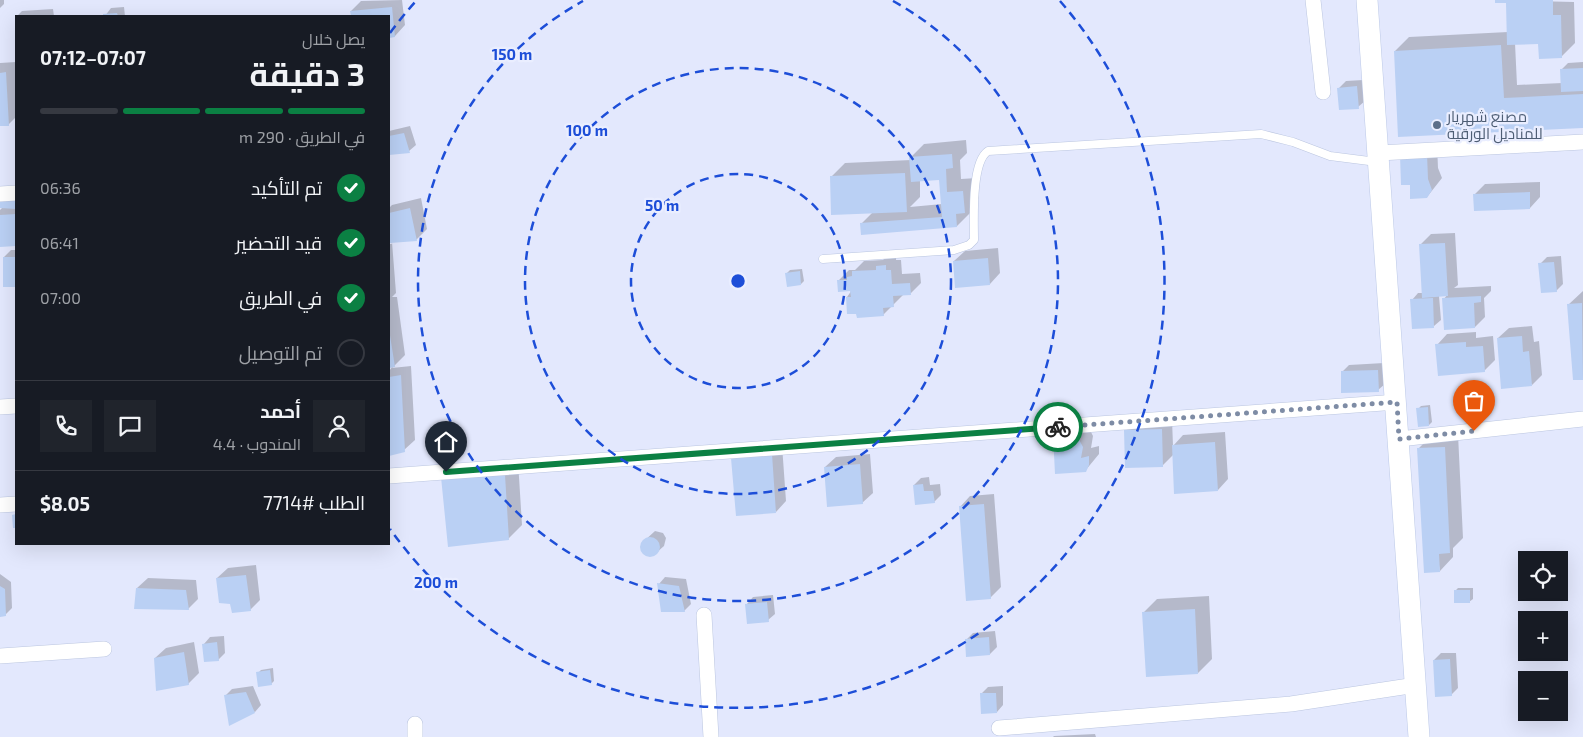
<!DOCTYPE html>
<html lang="ar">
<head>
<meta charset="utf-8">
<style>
  body { margin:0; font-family:"Exo 2",Cairo,sans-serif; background:#20242c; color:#f1f3f6; direction:rtl; height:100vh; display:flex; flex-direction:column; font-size:19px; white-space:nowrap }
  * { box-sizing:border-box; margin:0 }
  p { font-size:16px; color:#9ea1a6 }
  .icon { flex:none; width:28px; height:28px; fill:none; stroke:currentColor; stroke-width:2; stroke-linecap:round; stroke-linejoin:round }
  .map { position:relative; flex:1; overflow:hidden; direction:ltr }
  .side { position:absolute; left:15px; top:15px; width:375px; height:530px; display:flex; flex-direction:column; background:#171b24; border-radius:0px; box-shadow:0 5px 20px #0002; direction:rtl }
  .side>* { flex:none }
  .fabs { position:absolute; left:1518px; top:551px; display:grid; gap:10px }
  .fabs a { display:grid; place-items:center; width:50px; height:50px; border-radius:0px; background:#171b24; box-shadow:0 5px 20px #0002; font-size:25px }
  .pin { position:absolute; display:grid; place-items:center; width:42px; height:42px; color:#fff; margin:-51px -21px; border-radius:50% 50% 50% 0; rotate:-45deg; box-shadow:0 0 5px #0007 }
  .pin .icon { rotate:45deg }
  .courier { position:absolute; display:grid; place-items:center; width:50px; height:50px; margin:-25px; border:4px solid #0b8043; border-radius:50%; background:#fff; color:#222; box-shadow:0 1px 6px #0007 }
  .headline em { font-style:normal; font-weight:700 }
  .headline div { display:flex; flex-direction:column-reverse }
  .headline { display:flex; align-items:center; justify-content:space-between; height:85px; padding:0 25px }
  h1 { font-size:32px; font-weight:700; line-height:38px }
  .bar { display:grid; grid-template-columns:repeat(4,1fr); gap:8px 5px; align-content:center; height:60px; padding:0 25px }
  .bar i { height:6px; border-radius:4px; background:#363941 }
  .bar .current { background:#0b8043 }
  .bar p { grid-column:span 4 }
  .line { display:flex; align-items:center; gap:12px; padding:0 25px; border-top:1px solid #363941 }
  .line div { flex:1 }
  .round { display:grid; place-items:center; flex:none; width:52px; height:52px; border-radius:0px; background:#20242c }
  ol { padding:0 25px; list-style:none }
  li { display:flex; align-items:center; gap:15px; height:55px }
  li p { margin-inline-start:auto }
  li .icon { padding:5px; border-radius:50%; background:#0b8043; color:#fff; stroke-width:4 }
  li:last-child { color:#9ea1a6 }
  li i { width:28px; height:28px; border:2px solid #363941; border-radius:50% }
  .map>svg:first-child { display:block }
</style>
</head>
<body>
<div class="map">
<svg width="1583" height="737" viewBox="0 0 1583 737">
  <rect width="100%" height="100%" fill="#e3e8fd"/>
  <path fill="#0003" fill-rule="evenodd" d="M0 0H4V4L0 8Z
    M402 0 405 25 395 36H389V16H352L351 11 361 1Z
    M1496 0 1574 2 1575 43 1561 57 1539 43H1515L1517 85 1562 83 1561 70 1568 63 1583 62V126L1399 136 1395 51 1409 37 1508 32V2Z
    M124 7 125 16H105L111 8Z
    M53 9 54 16H17L22 11Z
    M16 62V117L8 125H0V63Z
    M1363 80 1365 101 1358 107 1339 88 1346 81Z
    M410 126 416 145 409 151 389 154V131Z
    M966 140 967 153 960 160 961 179 977 178 979 198 970 206 971 212 957 226 861 224 873 212 831 177 845 163 911 160 910 158 924 144ZM940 178 942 204 910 207 920 197V180Z
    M1437 144 1438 168 1442 178 1427 197 1412 145Z
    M1540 182V197L1530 208 1475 194 1485 184Z
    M16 193V244L0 246V210L3 207H0Z
    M421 198 427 229 416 240 392 242 396 293 392 297H397L405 355 392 368 411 366 415 440 404 450 389 454V371L393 366 389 367V244H392L389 236V208L392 205Z
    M1455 233 1458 285 1454 288 1491 286V291L1484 298 1485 317 1475 327 1444 299 1447 295 1439 296 1441 320 1434 326 1412 300 1418 293H1423L1421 244 1431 234Z
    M998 248 1000 273 990 284 954 261 965 251Z
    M11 250H16V286H4V257Z
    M896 255V260H901L902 274 920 273 921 283 910 294H904L883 315 847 297 852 290 838 281 849 270H855L864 261 883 260 887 256Z
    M1561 256 1563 284 1556 291 1540 264 1547 257Z
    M802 269 804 281 801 284 786 274 790 270Z
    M1583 291V378L1574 379 1568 305Z
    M1532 326 1534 342 1539 341 1542 375 1532 385 1498 338 1509 328Z
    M1476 332V338L1493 336 1495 360 1484 371 1437 345 1447 334Z
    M1384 363 1385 384 1378 390 1342 372 1349 365Z
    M1430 405 1432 422 1429 425 1418 409 1421 406Z
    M1172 419 1173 446 1183 435 1225 432 1228 479 1218 490 1173 455 1162 466 1126 430 1136 420Z
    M1086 422 1093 436 1091 448 1099 446V454L1085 471 1054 434Z
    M1458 434 1463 538 1453 548V557L1440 571 1418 449 1432 435Z
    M782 445 786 501 776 512 743 448Z
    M870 454 873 493 862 503 825 467 836 457Z
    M518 461 522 525 508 539 456 464Z
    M929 477 930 485 940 484 941 495 934 502 914 485 921 478Z
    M994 494 1001 587 990 598 960 507 970 496Z
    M655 531 663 533 666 538 664 546 656 553 651 556 646 554 643 550V542Z
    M256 565 260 600 250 610 231 603 217 578 228 568Z
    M0 574 11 582 12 608 5 615H0Z
    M665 577 686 579 691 604 684 611 659 584Z
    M148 578 196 580 198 599 188 609 137 588Z
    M1458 588H1473V599L1469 602 1455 591Z
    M773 595 775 614 768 620 747 604 753 597Z
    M1209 596 1212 659 1198 673 1143 613 1157 599Z
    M995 631 997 647 990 654 966 640 973 633Z
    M224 636 225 653 218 660 204 644 210 637Z
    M194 642 199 673 188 684 155 658 166 648Z
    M1441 653H1456L1458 688 1451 695 1434 660Z
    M273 668 274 681 271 684 258 673 261 670Z
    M253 686 261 705 255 712 225 696 232 689Z
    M1003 686V705L997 712 981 694 988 687Z
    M1095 734 1096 737H1053L1054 736Z"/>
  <path fill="#bad0f4" d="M1495 0H1553V15H1561L1562 58 1539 59 1538 44 1507 45 1506 3H1495Z
    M392 7 395 37 389 38V16H351L350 11Z
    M117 13 118 16H103V14Z
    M1501 45 1504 98 1583 94V128L1398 137 1394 51Z
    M1583 68V91L1561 92 1560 69Z
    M6 72 9 126H0V73Z
    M1357 86 1359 109 1339 110 1337 88Z
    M404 133 410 153 389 155V136Z
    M952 154 953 168 946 169 947 192 963 191 965 213 956 214 957 227 861 235 860 223 942 217 939 180 911 182 909 157Z
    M1427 154 1428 179 1432 190 1427 198 1410 199V185H1401L1400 155Z
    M905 173 907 212 831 215 830 176Z
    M1530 192V209L1474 211 1473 194Z
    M0 199 16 200V209L0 208Z
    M410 208 417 241 390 243 389 213Z
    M16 214V246L0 247V215Z
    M1445 243 1448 296 1422 298 1419 244Z
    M3 257H16V287H3Z
    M988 258 990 285 955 288 953 261Z
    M1554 262 1557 292 1541 293 1538 263Z
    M886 265V270H891L892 284 910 283 911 295 893 296 894 307 883 308 884 316 857 318 856 314H847L846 297H851L850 291 838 292 837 280H847V277L852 276V271L876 270V266Z
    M800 271 801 285 787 287 785 273Z
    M1481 296V302L1474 303 1475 328 1444 330 1442 298Z
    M1433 298 1434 328 1412 329 1410 299Z
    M1582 303 1583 380H1573L1567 304Z
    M389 329 395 367 389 368Z
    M1522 336 1523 352 1529 351 1532 386 1501 389 1497 338Z
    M1466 342V347L1483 346 1485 372 1438 376 1435 344Z
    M1378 370 1379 392 1341 393V371Z
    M401 375 405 452 389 456V377Z
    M1428 407 1429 426 1418 427 1416 408Z
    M1162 429 1163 467 1125 468 1124 430Z
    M1075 432 1083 447 1081 458 1089 456V465L1086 472 1055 474 1053 434Z
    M1215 442 1218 491 1174 494 1172 445Z
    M1445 447 1450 553 1439 554 1440 572 1424 573 1417 448Z
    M772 454 776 513 736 516 731 458Z
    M860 464 863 504 827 507 824 467Z
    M505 475 509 540 448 547 441 477Z
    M923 484 924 491H933L935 503 915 505 913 485Z
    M984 504 991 599 966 601 959 506Z
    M16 514V528H13L12 515Z
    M640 547a10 10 0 1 1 20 0a10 10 0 1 1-20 0Z
    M246 575 251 611 232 613 230 604 219 603 216 578Z
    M657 583 679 586 685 612H661Z
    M0 586 5 589 6 616 0 617Z
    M136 588 186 590 189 610 134 609Z
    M1454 590H1470V603H1454Z
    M767 602 769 622 747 624 745 604Z
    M1195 609 1198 674 1146 677 1142 612Z
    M989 637 990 655 966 657 965 639Z
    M217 642 219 661 204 662 202 644Z
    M184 652 189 685 156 691 154 658Z
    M1450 659 1452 696 1435 697 1433 660Z
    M270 670 272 685 258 687 256 672Z
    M246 692 255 713 229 726 224 695Z
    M980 693H996L997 713 981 714Z"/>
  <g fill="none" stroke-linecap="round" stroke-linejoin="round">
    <g stroke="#bbc6e0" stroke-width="9">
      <path id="lane" d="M823 259 954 250 969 245 974 240C974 220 971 162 988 151L1261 134 1293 142 1330 156 1377 162"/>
    </g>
    <g stroke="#bbc6e0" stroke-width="16">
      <path id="street" d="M1313 0 1323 92
        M1379 153 1583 142
        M0 194 16 193
        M0 407 16 406
        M1399 439 1583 419
        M389 476 1397 402
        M0 505 16 504
        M704 615 711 737
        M0 656 104 649
        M415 724V737
        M999 728 1291 704 1416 685"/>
    </g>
    <g stroke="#bcc9e7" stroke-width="22">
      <path id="secondary" d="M1367 0 1419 737"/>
    </g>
    <use href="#lane" stroke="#fff" stroke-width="8"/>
    <use href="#street" stroke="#fff" stroke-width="15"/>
    <use href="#secondary" stroke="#fff" stroke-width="21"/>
  </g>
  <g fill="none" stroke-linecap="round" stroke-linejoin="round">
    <path stroke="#7e8ca5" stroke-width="5" stroke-dasharray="0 9" d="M1058 427 1397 402 1399 439 1474 431"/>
    <path stroke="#0b8043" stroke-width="6" d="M446 472 1058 427"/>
  </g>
  <g fill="none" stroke="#1d4ed8" stroke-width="2.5" stroke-dasharray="9 6">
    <circle cx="738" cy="281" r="107"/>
    <circle cx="738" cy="281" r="213"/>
    <path d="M893 1A320 320 0 1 1 583 1"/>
    <path d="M390 33A427 427 0 0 1 416 1M1060 1A427 427 0 1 1 390 529"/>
  </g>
  <circle fill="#5c6f8a" stroke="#eaeeff" stroke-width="2" cx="1437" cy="125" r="5"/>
  <g text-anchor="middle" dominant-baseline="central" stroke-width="4.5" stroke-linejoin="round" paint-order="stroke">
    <g font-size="15" fill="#4e5e75" stroke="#eaeeff" text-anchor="start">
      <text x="1447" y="116">مصنع شهريار<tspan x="1447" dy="17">للمناديل الورقية</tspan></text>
    </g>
  </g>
  <circle cx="738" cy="281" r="8" fill="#1d4ed8" stroke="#eaeeff" stroke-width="2.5"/>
  <g font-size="15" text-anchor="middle" font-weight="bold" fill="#1d4ed8" stroke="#eaeeff" stroke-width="4.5" stroke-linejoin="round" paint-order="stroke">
    <text x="512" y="60">150 m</text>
    <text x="587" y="136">100 m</text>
    <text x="662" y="211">50 m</text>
    <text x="436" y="588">200 m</text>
  </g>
</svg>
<div class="fabs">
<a><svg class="icon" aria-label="locate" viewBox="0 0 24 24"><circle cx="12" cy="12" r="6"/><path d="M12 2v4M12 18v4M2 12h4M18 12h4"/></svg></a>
<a>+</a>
<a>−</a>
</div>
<div class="pin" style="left:1474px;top:431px;background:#ea580c"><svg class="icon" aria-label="bag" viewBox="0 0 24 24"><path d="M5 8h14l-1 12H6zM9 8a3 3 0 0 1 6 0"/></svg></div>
<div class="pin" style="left:446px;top:472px;background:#1f2937"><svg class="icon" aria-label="home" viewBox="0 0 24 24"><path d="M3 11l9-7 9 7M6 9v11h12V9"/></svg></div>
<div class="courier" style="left:1058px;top:427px"><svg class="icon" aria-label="bike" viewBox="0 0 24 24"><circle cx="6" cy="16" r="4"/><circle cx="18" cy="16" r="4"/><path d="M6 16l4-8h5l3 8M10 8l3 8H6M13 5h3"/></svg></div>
<section class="side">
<div class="headline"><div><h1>3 دقيقة</h1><p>يصل خلال</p></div><em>07:07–07:12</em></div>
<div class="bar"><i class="current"></i><i class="current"></i><i class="current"></i><i></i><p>في الطريق · 290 m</p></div>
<ol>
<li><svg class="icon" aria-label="check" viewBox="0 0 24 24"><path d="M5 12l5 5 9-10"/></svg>تم التأكيد<p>06:36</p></li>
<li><svg class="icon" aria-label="check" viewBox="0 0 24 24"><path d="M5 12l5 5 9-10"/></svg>قيد التحضير<p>06:41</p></li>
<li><svg class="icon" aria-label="check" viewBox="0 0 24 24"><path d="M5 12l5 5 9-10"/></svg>في الطريق<p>07:00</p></li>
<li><i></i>تم التوصيل</li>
</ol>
<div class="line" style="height:90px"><a class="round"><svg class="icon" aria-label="person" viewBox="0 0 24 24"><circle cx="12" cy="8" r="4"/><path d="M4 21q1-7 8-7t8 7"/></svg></a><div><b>أحمد</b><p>المندوب · 4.4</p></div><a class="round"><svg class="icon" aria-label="chat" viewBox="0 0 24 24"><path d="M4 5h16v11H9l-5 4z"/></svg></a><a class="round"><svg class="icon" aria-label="phone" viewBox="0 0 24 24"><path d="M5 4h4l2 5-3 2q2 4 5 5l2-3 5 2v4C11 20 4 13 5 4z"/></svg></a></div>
<div class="line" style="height:65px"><div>الطلب #7714</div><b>$8.05</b></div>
</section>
</div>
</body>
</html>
